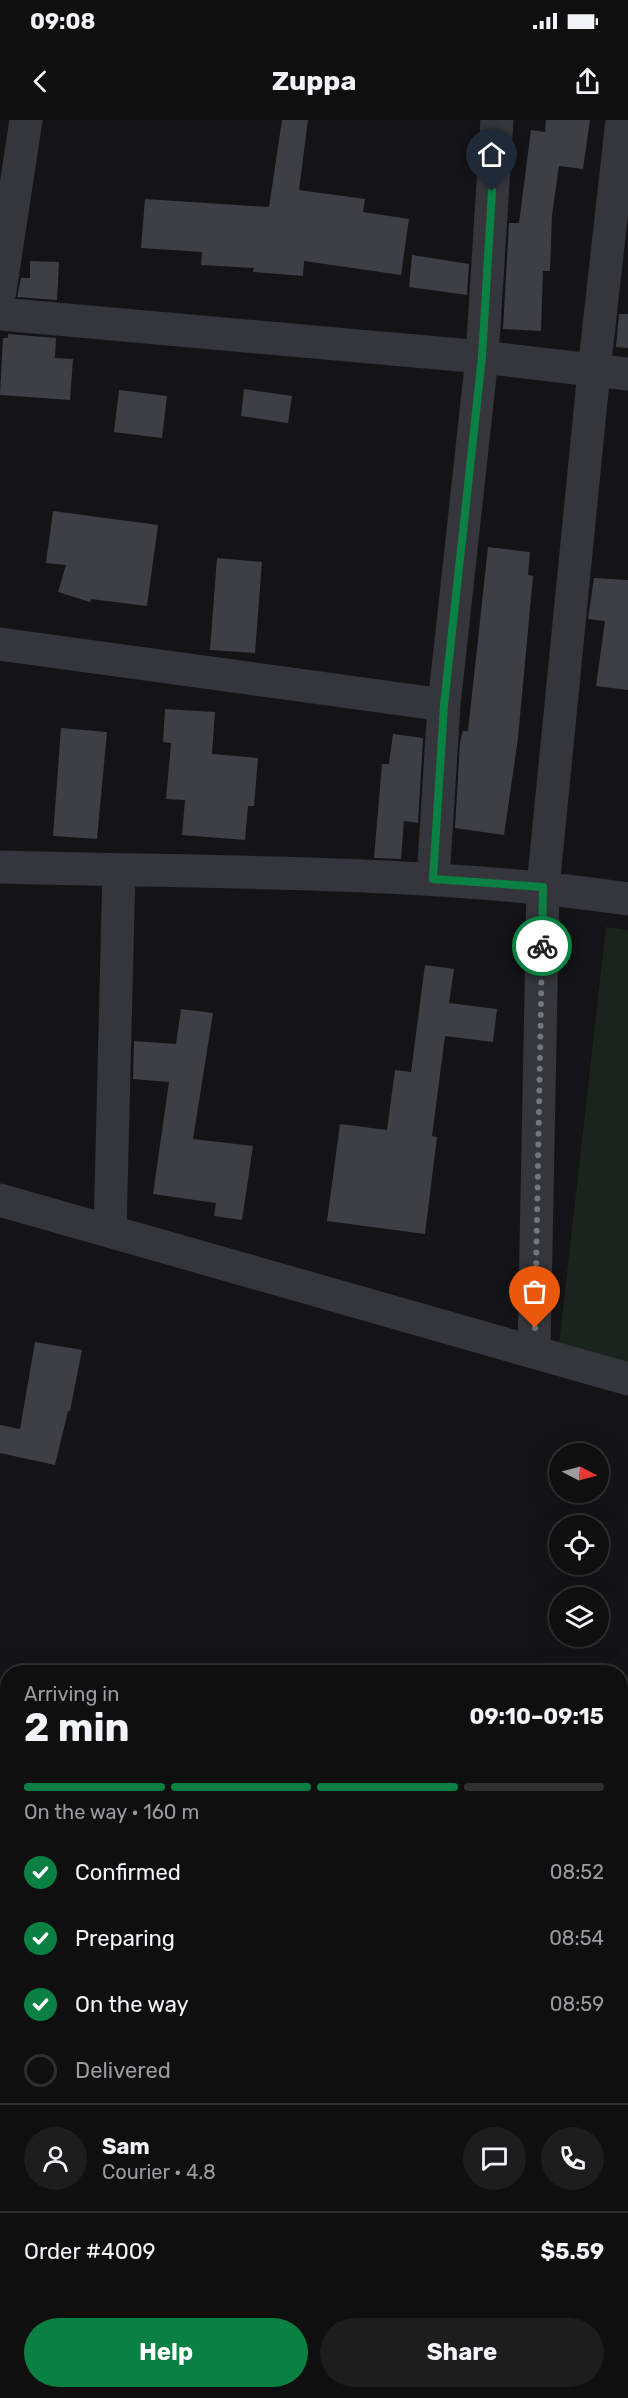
<!DOCTYPE html>
<html lang="en">
<head>
<meta charset="utf-8">
<style>
  body { margin:0; font-family:Rubik,sans-serif; background:#1d1d1e; color:#f1f3f6; height:100vh; display:flex; flex-direction:column; font-size:22px; white-space:nowrap }
  * { box-sizing:border-box; margin:0 }
  p { font-size:20px; color:#9b9c9f }
  .icon { flex:none; width:33px; height:33px; fill:none; stroke:currentColor; stroke-width:2; stroke-linecap:round; stroke-linejoin:round }
  .map { position:relative; flex:1; overflow:hidden }
  .panel { position:absolute; left:0px; top:1545px; width:628px; height:734px; display:flex; flex-direction:column; background:#0f0f10; border-radius:24px 24px 0 0; box-shadow:0 6px 24px #0002,0 0 0 2px #2f2f30 }
  .panel>* { flex:none }
  .needle { width:39px; rotate:96deg }
  .tools { position:absolute; left:549px; top:1323px; display:grid; gap:12px }
  .tools a { display:grid; place-items:center; width:60px; height:60px; border-radius:50%; background:#0f0f10; box-shadow:0 6px 24px #0002,0 0 0 2px #2f2f30; font-size:30px }
  .pin { position:absolute; display:grid; place-items:center; width:51px; height:51px; color:#fff; margin:-62px -26px; border-radius:50% 50% 50% 0; rotate:-45deg; box-shadow:0 0 6px #0007 }
  .pin .icon { rotate:45deg }
  .courier { position:absolute; display:grid; place-items:center; width:60px; height:60px; margin:-30px; border:4px solid #0b8043; border-radius:50%; background:#fff; color:#222; box-shadow:0 2px 8px #0007 }
  .overview em { font-style:normal; font-weight:700 }
  .overview div { display:flex; flex-direction:column-reverse }
  .overview { display:flex; align-items:center; justify-content:space-between; height:102px; padding:0 24px }
  h1 { font-size:39px; font-weight:700; line-height:45px }
  .bar { display:grid; grid-template-columns:repeat(4,1fr); gap:9px 6px; align-content:center; height:72px; padding:0 24px }
  .bar i { height:8px; border-radius:4px; background:#2f2f30 }
  .bar .active { background:#0b8043 }
  .bar p { grid-column:span 4 }
  .line { display:flex; align-items:center; gap:15px; padding:0 24px; border-top:2px solid #2f2f30 }
  .line div { flex:1 }
  .round { display:grid; place-items:center; flex:none; width:63px; height:63px; border-radius:32px; background:#1d1d1e }
  ol { padding:0 24px; list-style:none }
  li { display:flex; align-items:center; gap:18px; height:66px }
  li p { margin-inline-start:auto }
  li .icon { padding:6px; border-radius:50%; background:#0b8043; color:#fff; stroke-width:4 }
  li:last-child { color:#9b9c9f }
  li i { width:33px; height:33px; border:3px solid #2f2f30; border-radius:50% }
  .cta { display:flex; gap:12px; margin-top:auto; padding:12px 24px }
  .cta a { flex:1; height:69px; border-radius:36px; background:#0b8043; color:#fff; font-size:24px; font-weight:700; line-height:69px; text-align:center }
  .cta a+a { background:#1d1d1e; color:#f1f3f6 }
  .status { display:flex; justify-content:space-between; align-items:center; height:42px; padding:0 30px; background:#0f0f10; direction:ltr }
  .status svg { height:16px; fill:currentColor }
  header { display:flex; justify-content:space-between; align-items:center; height:78px; padding:0 24px; background:#0f0f10; font-size:27px; font-weight:700 }
  .map>svg:first-child { display:block }
</style>
</head>
<body>
<div class="status"><b>09:08</b><svg viewBox="0 0 49 12"><path d="M0 12V9h3v3zM5 12V6h3v6zM10 12V3h3v9zM15 12V0h3v12zM26 1h20v11H26zM47 4h2v5h-2z"/></svg></div>
<header><svg class="icon" aria-label="back" viewBox="0 0 24 24"><path d="M15 5l-7 7 7 7"/></svg>Zuppa<svg class="icon" aria-label="share" viewBox="0 0 24 24"><path d="M12 15V3M7 8l5-5 5 5M5 13v7h14v-7"/></svg></header>
<div class="map">
<svg width="628" height="2278" viewBox="0 0 628 2278">
  <rect width="100%" height="100%" fill="#141416"/>
  <path fill="#1b241c" d="M606 807 628 810V1242L558 1234Z"/>
  <path fill="#3e3f44" d="M282 0H308L299 70 365 79 363 92 409 99 401 155 304 141 303 156 253 152 254 148 201 145 202 132 141 128 145 79 269 87Z
    M546 0H590L583 49 559 46 552 95 550 151H543L541 211 503 209 509 103H519L531 10 545 12Z
    M412 135 469 144 467 175 409 167Z
    M30 141 59 142 57 180 17 177 21 158H30Z
    M619 194H628V228L616 227Z
    M8 214 56 218 55 238 73 239 70 280 0 275 3 218H8Z
    M244 269 292 276 288 303 241 296Z
    M119 270 167 276 162 318 114 312Z
    M53 391 158 405 147 486 91 479 90 482 58 472 66 445 46 443Z
    M488 427 530 432 528 455 533 456 518 618 504 715 455 708 460 623 463 611H468Z
    M217 438 262 442 255 533 210 530Z
    M594 458 628 460V570L596 566 605 501 588 499Z
    M165 589 215 592 212 634 258 638 254 686H248L245 720 182 715 185 680 166 679 171 623 163 622Z
    M61 608 107 612 97 719 53 716Z
    M393 614 423 618 418 703 404 701 401 739 374 738 382 644H389Z
    M425 845 454 849 449 883 497 889 493 922 445 916 432 1016 437 1017 425 1114 327 1101 340 1004 387 1010 395 950 411 952Z
    M181 889 213 893 193 1019 253 1026 242 1100 214 1096 216 1083 153 1074 169 962 133 959 134 921 176 924Z
    M35 1222 82 1230 70 1291H68L55 1345 0 1333V1305L20 1309Z"/>
  <g fill="none" stroke-linecap="round" stroke-linejoin="round">
    <path stroke="#34363b" stroke-width="33" d="M0 171 26 0
      M0 194 482 237 628 254
      M0 524 444 585
      M0 747C209 753 421 749 628 779
      M433 759 444 585 482 237 497 0
      M0 1080 628 1259
      M110 1111 119 750
      M534 1231 543 767 594 251 622 0
      M0 1665 8 1666
      M621 1755 628 1756
      M0 1827 8 1801
      M0 2120 8 2121
      M621 2200H628
      M145 2278 147 2271
      M391 2278V2271"/>
  </g>
  <g fill="none" stroke-linecap="round" stroke-linejoin="round">
    <path stroke="#72767f" stroke-width="6" stroke-dasharray="0 10.8" d="M535 1208 542 826"/>
    <path stroke="#0b8043" stroke-width="8" d="M492 71 482 237 444 585 433 759 543 767 542 826"/>
  </g>
</svg>
<div class="tools">
<a><svg class="needle" viewBox="-14 -14 28 28"><path d="M0-13l5 13h-10z" fill="#e53935"/><path d="M0 13l5-13h-10z" fill="#9b9c9f"/></svg></a>
<a><svg class="icon" aria-label="locate" viewBox="0 0 24 24"><circle cx="12" cy="12" r="6"/><path d="M12 2v4M12 18v4M2 12h4M18 12h4"/></svg></a>
<a><svg class="icon" aria-label="layers" viewBox="0 0 24 24"><path d="M12 4l9 5-9 5-9-5zM3 14l9 5 9-5"/></svg></a>
</div>
<div class="pin" style="left:535px;top:1208px;background:#ea580c"><svg class="icon" aria-label="bag" viewBox="0 0 24 24"><path d="M5 8h14l-1 12H6zM9 8a3 3 0 0 1 6 0"/></svg></div>
<div class="pin" style="left:492px;top:71px;background:#1f2937"><svg class="icon" aria-label="home" viewBox="0 0 24 24"><path d="M3 11l9-7 9 7M6 9v11h12V9"/></svg></div>
<div class="courier" style="left:542px;top:826px"><svg class="icon" aria-label="bike" viewBox="0 0 24 24"><circle cx="6" cy="16" r="4"/><circle cx="18" cy="16" r="4"/><path d="M6 16l4-8h5l3 8M10 8l3 8H6M13 5h3"/></svg></div>
<section class="panel">
<div class="overview"><div><h1>2 min</h1><p>Arriving in</p></div><em>09:10–09:15</em></div>
<div class="bar"><i class="active"></i><i class="active"></i><i class="active"></i><i></i><p>On the way · 160 m</p></div>
<ol>
<li><svg class="icon" aria-label="check" viewBox="0 0 24 24"><path d="M5 12l5 5 9-10"/></svg>Confirmed<p>08:52</p></li>
<li><svg class="icon" aria-label="check" viewBox="0 0 24 24"><path d="M5 12l5 5 9-10"/></svg>Preparing<p>08:54</p></li>
<li><svg class="icon" aria-label="check" viewBox="0 0 24 24"><path d="M5 12l5 5 9-10"/></svg>On the way<p>08:59</p></li>
<li><i></i>Delivered</li>
</ol>
<div class="line" style="height:108px"><a class="round"><svg class="icon" aria-label="person" viewBox="0 0 24 24"><circle cx="12" cy="8" r="4"/><path d="M4 21q1-7 8-7t8 7"/></svg></a><div><b>Sam</b><p>Courier · 4.8</p></div><a class="round"><svg class="icon" aria-label="chat" viewBox="0 0 24 24"><path d="M4 5h16v11H9l-5 4z"/></svg></a><a class="round"><svg class="icon" aria-label="phone" viewBox="0 0 24 24"><path d="M5 4h4l2 5-3 2q2 4 5 5l2-3 5 2v4C11 20 4 13 5 4z"/></svg></a></div>
<div class="line" style="height:78px"><div>Order #4009</div><b>$5.59</b></div>
<div class="cta"><a>Help</a><a>Share</a></div>
</section>
</div>
</body>
</html>
